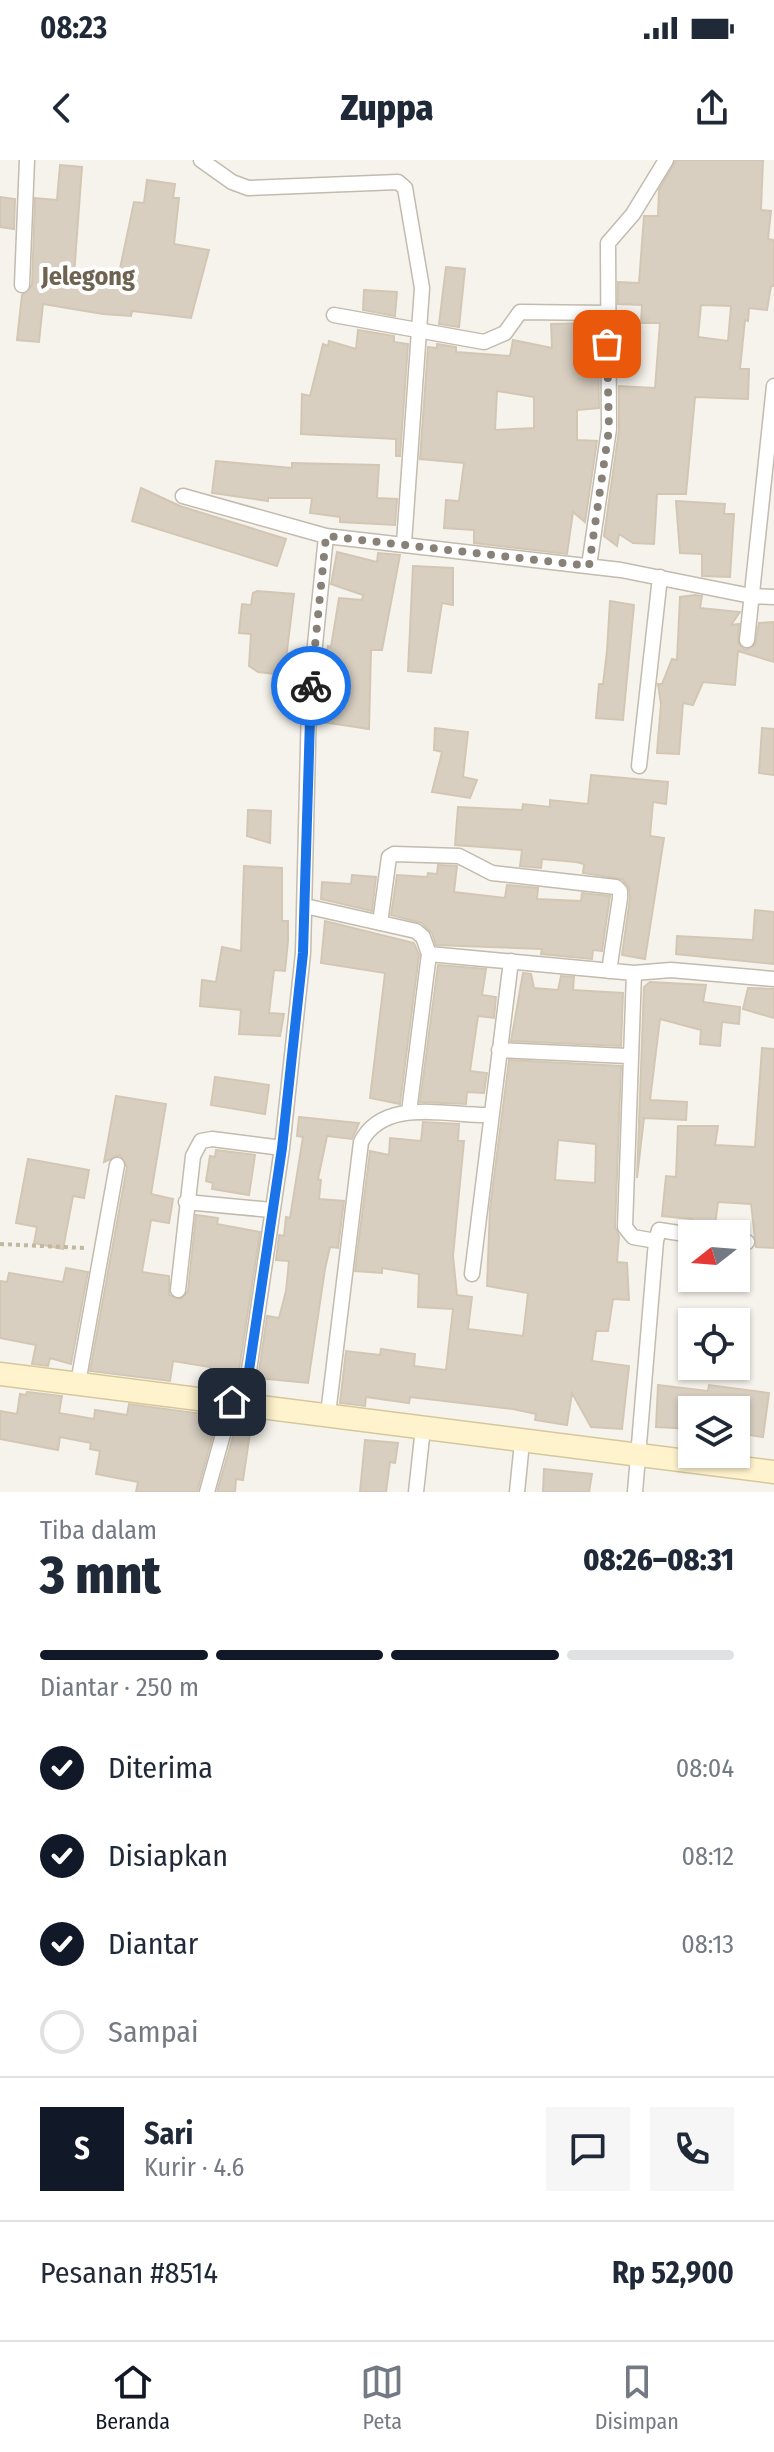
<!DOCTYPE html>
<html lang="id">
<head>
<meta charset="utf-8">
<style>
  body { margin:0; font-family:"Fira Sans Condensed",sans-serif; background:#f6f6f7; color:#1f2937; height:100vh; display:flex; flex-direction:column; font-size:30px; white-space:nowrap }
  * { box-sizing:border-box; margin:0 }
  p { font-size:26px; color:#747a83 }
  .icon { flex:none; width:44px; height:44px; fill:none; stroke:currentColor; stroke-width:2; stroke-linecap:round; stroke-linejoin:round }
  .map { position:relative; height:1332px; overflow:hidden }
  .side { display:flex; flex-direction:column; background:#fff; flex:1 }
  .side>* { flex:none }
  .needle { width:52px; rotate:253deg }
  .fabs { position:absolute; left:678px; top:1060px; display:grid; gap:16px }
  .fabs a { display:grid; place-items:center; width:72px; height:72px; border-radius:0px; background:#fff; box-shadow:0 2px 6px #0004; font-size:40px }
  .pin { position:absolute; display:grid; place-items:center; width:68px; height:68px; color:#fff; margin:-34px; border-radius:16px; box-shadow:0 4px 12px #0006 }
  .courier { position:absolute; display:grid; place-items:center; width:80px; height:80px; margin:-40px; border:6px solid #1a73e8; border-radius:50%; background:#fff; color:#222; box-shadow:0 2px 10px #0007 }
  .headline em { font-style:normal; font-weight:800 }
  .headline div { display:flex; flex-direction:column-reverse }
  .headline { display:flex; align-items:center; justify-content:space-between; height:136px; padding:0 40px }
  h1 { font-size:52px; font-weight:800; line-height:60px }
  .bar { display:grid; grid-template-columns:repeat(4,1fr); gap:12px 8px; align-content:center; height:96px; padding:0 40px }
  .bar i { height:10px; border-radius:6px; background:#e0e1e3 }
  .bar .active { background:#111827 }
  .bar p { grid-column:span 4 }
  .line { display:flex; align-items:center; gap:20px; padding:0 40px; border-top:2px solid #e0e1e3 }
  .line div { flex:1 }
  .round { display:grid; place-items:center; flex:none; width:84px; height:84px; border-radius:0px; background:#f6f6f7 }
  ol { padding:0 40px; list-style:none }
  li { display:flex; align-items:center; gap:24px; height:88px }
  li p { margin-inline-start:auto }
  li .icon { padding:8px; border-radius:50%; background:#111827; color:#fff; stroke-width:4 }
  li:last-child { color:#747a83 }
  li i { width:44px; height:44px; border:4px solid #e0e1e3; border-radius:50% }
  .status { display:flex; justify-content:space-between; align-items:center; height:56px; padding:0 40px; background:#fff; direction:ltr }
  .status svg { height:22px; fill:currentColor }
  header { display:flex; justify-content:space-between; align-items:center; height:104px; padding:0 40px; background:#fff; font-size:36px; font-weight:800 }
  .menu { display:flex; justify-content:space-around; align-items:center; height:112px; border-top:2px solid #e0e1e3; background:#fff; font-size:22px; color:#747a83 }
  .menu a { display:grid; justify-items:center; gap:4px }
  .menu .active { color:#111827 }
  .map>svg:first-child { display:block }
</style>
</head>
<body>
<div class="status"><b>08:23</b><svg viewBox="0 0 49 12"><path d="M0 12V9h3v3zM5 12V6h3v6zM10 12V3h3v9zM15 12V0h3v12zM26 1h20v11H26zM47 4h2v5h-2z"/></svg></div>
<header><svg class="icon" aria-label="back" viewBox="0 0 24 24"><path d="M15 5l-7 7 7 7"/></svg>Zuppa<svg class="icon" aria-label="share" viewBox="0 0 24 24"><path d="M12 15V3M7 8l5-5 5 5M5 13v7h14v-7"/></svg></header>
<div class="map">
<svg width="774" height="1332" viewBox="0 0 774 1332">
  <rect width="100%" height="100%" fill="#f6f3ec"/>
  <path fill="#d8cfc1" stroke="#d3c7b4" stroke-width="2" fill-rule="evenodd" d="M676 0H763L761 50 771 51 768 79 774 80V126H771L767 150 749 148 748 161 745 160 740 209H749L748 239 695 237 686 334H657L654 384 633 383 619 374 617 386 604 376 619 270V226L655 228 660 163H641L642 145 618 144V122L639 123 644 56H658L659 30ZM701 145 731 146 728 181 698 177Z
    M60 5 82 7 74 115 117 123 134 42 144 43 147 20 175 24 173 38H179L174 84 209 90 191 158 132 151 131 156 103 154 43 144 39 182 17 180 22 135 32 125 35 38 57 40Z
    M0 37 15 39 14 69 0 67Z
    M446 107 465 109 459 167 439 164Z
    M364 130 397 132 395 156 363 150Z
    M598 163 599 248 577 250V280L597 281 585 362 573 352 567 394 474 383V370L444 368 446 340 459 341 464 303 420 299 428 187 437 188V184L456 187V192L510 196 513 180 552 188 551 164ZM497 231 534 237V268L495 270Z
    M358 170 394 176V182L408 184 400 296H396V279L301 274 302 234 310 236 323 184 328 186 329 181 356 189Z
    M216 301 292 308V303L379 305 377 338 397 339 395 365 340 362V357L310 353 312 338H268V341L212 333Z
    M141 328 180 346 286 379 277 406 132 361Z
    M676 341 725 344 724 354H734L730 417 702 416V394L680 393Z
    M337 392 377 402 378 393 400 395 382 490H371L369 569 322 562 325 520 322 519V514L328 486 331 487 339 438 362 440 363 435 331 424Z
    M413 406 453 408V445L442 443 431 513 408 511Z
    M257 431 294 434 284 515 258 512 249 506 251 474 239 473 242 444 251 445 253 433Z
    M695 435 702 436 700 448 740 452 731 465 739 464 738 483 745 490 755 485 759 463 774 462V502L738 491 735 525 703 522 693 545 683 543 679 594 657 593 661 544 658 524H662L672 499 677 500 680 437Z
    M610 441 634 445 623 560 596 558 599 524H603L607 491Z
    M435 568 468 572 463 617 477 620 470 638 432 632 442 592 434 590Z
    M762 568 774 569V615L759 613Z
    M591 615 668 622 666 644 653 642 650 676 664 678 645 799 622 795 630 738 629 727 622 719 583 713 584 704 576 702 542 699 541 708 520 706 522 690 455 685 458 647 522 650 523 644 550 647V640L588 644Z
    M248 650 271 651 270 683 247 676Z
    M438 705 457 706 454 732 505 738 507 725 538 728 537 739 581 741 582 733 610 736 602 791 593 790 592 799 541 794 542 789 436 785 432 773 422 763 391 755 397 715 427 717 428 713 437 714Z
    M244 706 282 708V761H288V781L285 811 274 810 269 853 284 854 280 876 239 874 241 850 200 846 202 820 216 822 222 787 241 791Z
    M352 715 376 717 372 751 321 739 322 722 351 724Z
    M755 750 774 752V804L676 794 677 776 753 780Z
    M325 761 414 783 419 795 400 944 370 938 385 813 321 803Z
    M438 805 486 809 482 835 496 837 494 858 478 856 470 911 487 913 484 933 467 932 466 944 420 942Z
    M523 813 531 814 534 828 558 830 561 816 574 817 573 830 623 833 621 886 511 881Z
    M650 822 706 825 703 842 740 847 739 864 722 862 720 886 700 884 701 870 660 859 650 940 687 942 686 960 644 958 637 1018 644 827Z
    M748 828 774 829V858L743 849Z
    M762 888 774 889V1088L756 1087 751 1044 718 1042 715 1066 691 1063 692 1059 662 1056 666 1016 676 1017 678 966H718L715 985 755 987Z
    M509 900 621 906 615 1067 619 1076 617 1102 627 1103 629 1140 613 1139 608 1171H596L592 1201 629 1206 622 1269 591 1267 572 1233 567 1265 535 1260 536 1254 513 1249 410 1237 409 1243 366 1237 365 1246 340 1243 346 1191 380 1195 381 1189 415 1194 414 1206 446 1210 453 1149 418 1147 419 1114 382 1108V1113L355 1111 370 991 389 995 390 978 421 981 423 962 459 964 458 981H464L453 1096 457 1135 472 1137 468 1169 523 1176 528 1133 487 1126 490 1048ZM558 980 596 984 595 1023 555 1020Z
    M215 917 269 925 265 954 211 945Z
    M116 936 166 944 151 1034 173 1039 169 1063 151 1060 142 1112 169 1116V1135L181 1139 188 1131 196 1055 218 1058 217 1064 260 1072 236 1230 208 1226 210 1207 173 1201 170 1221 90 1211 127 1007 120 995 104 1002Z
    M299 957 359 963 352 979 327 976 318 1019 321 1020 319 1039 344 1041 338 1088 330 1087 325 1109 308 1223 258 1218 267 1156 279 1158 286 1131 289 1101 276 1100 279 1075 284 1076 286 1057 290 1058 303 977 297 976Z
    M216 990 255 995 249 1035 212 1029 213 1023 206 1021 210 996 215 997Z
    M28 999 89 1010 84 1038 73 1036 63 1089 34 1083 37 1067 16 1063Z
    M66 1108 88 1112 71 1204 50 1198 48 1206 32 1204 36 1185 0 1178V1121L7 1122 9 1113 63 1122Z
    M658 1225 708 1231 709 1225 769 1233 763 1277 736 1273V1250H692V1269L656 1267Z
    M27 1232 62 1236 59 1253 94 1259 95 1250 127 1255 129 1244 218 1256 197 1332H136L138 1322 96 1314 100 1291 90 1289 91 1283 60 1277 58 1290 0 1279V1251L17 1254 20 1234 26 1235Z
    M236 1266 235 1270 250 1273 243 1320 236 1319 235 1332H217Z
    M365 1280 398 1283 395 1303 390 1302 386 1332H360Z
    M544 1309 592 1314 589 1332H543Z"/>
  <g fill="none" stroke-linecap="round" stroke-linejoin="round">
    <g stroke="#c2bbae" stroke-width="17">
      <path id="street" d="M201 0 232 22 248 28 398 22 405 28 422 128 404 383
        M22 125 27 0
        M334 155 484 182 505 173 520 152 606 153
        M183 336 326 376 621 410 751 436 774 437
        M589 406 609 269 608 83 633 54 666 0
        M747 480 774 226
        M639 606 660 417
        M305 746 416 771 423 777 429 794 409 952
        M380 763 389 697 394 694 459 696 492 713 616 727 620 731V738L609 811
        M429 794 634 813 671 810 774 819
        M634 813 625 1067 633 1077 656 1081 659 1070 692 1075
        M499 890 628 896
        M186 1042 271 1050
        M736 1081 747 1082
        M472 1114 511 801
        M178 1130 193 996 201 981 212 979 282 988
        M78 1223 117 1005
        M244 1244 282 988 303 793 309 544 326 376
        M328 1254 361 982C384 937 448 956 489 955
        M207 1332 232 1242
        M416 1332 423 1268
        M517 1332 522 1282
        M635 1332 656 1081"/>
    </g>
    <g stroke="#d6c79b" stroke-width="25">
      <path id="secondary" d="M0 1214 774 1312"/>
    </g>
    <path stroke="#c4b79f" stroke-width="4" stroke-dasharray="4 4" stroke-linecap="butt" d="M0 1084 85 1088"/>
    <use href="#street" stroke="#fff" stroke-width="14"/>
    <use href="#secondary" stroke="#fff3cd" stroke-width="22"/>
  </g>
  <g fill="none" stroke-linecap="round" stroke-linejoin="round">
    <path stroke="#878178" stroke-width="8" stroke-dasharray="0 14.4" d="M311 526 326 376 589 406 609 269 607 184"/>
    <path stroke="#1a73e8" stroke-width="10" d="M232 1242 244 1244 282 988 303 793 311 526"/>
  </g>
  <g text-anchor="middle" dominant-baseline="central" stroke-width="8" stroke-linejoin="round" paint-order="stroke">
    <g font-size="26" font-weight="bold" fill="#6e6250" stroke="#fff">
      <text x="88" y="116">Jelegong</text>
    </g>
  </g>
</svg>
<div class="fabs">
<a><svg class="needle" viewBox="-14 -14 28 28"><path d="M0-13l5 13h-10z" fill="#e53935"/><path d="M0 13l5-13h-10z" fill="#747a83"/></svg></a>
<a><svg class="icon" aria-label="locate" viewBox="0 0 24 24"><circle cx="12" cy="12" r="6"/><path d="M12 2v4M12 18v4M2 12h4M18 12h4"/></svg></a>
<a><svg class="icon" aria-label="layers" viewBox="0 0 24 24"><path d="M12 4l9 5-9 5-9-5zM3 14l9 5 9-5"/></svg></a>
</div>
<div class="pin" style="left:607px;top:184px;background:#ea580c"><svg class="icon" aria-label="bag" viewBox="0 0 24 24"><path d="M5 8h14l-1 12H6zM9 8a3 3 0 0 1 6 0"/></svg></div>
<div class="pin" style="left:232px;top:1242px;background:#1f2937"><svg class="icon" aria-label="home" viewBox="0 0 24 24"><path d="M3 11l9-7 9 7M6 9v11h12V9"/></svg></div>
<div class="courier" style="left:311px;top:526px"><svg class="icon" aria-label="bike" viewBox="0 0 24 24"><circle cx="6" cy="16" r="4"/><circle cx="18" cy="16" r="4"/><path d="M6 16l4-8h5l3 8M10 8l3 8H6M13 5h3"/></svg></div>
</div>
<section class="side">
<div class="headline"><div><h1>3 mnt</h1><p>Tiba dalam</p></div><em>08:26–08:31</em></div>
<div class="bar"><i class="active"></i><i class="active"></i><i class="active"></i><i></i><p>Diantar · 250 m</p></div>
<ol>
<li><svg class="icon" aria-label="check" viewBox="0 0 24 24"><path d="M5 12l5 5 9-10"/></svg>Diterima<p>08:04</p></li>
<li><svg class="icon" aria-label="check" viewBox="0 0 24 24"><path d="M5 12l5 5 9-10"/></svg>Disiapkan<p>08:12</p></li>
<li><svg class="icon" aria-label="check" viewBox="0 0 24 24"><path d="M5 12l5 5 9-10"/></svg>Diantar<p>08:13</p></li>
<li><i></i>Sampai</li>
</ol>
<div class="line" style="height:144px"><b class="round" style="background:#111827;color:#fff">S</b><div><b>Sari</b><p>Kurir · 4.6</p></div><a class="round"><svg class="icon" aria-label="chat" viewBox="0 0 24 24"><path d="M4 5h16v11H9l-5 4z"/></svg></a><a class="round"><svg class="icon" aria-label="phone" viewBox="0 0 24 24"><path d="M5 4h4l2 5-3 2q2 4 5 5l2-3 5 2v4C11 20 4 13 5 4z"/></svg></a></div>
<div class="line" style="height:104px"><div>Pesanan #8514</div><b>Rp 52,900</b></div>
</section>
<nav class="menu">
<a class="active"><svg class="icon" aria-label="home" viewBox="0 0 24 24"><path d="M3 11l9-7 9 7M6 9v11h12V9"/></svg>Beranda</a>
<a><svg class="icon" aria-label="map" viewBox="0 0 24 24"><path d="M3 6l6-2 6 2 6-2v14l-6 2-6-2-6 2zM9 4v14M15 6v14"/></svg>Peta</a>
<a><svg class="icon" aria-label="saved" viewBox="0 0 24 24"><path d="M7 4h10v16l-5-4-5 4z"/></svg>Disimpan</a>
</nav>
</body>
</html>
